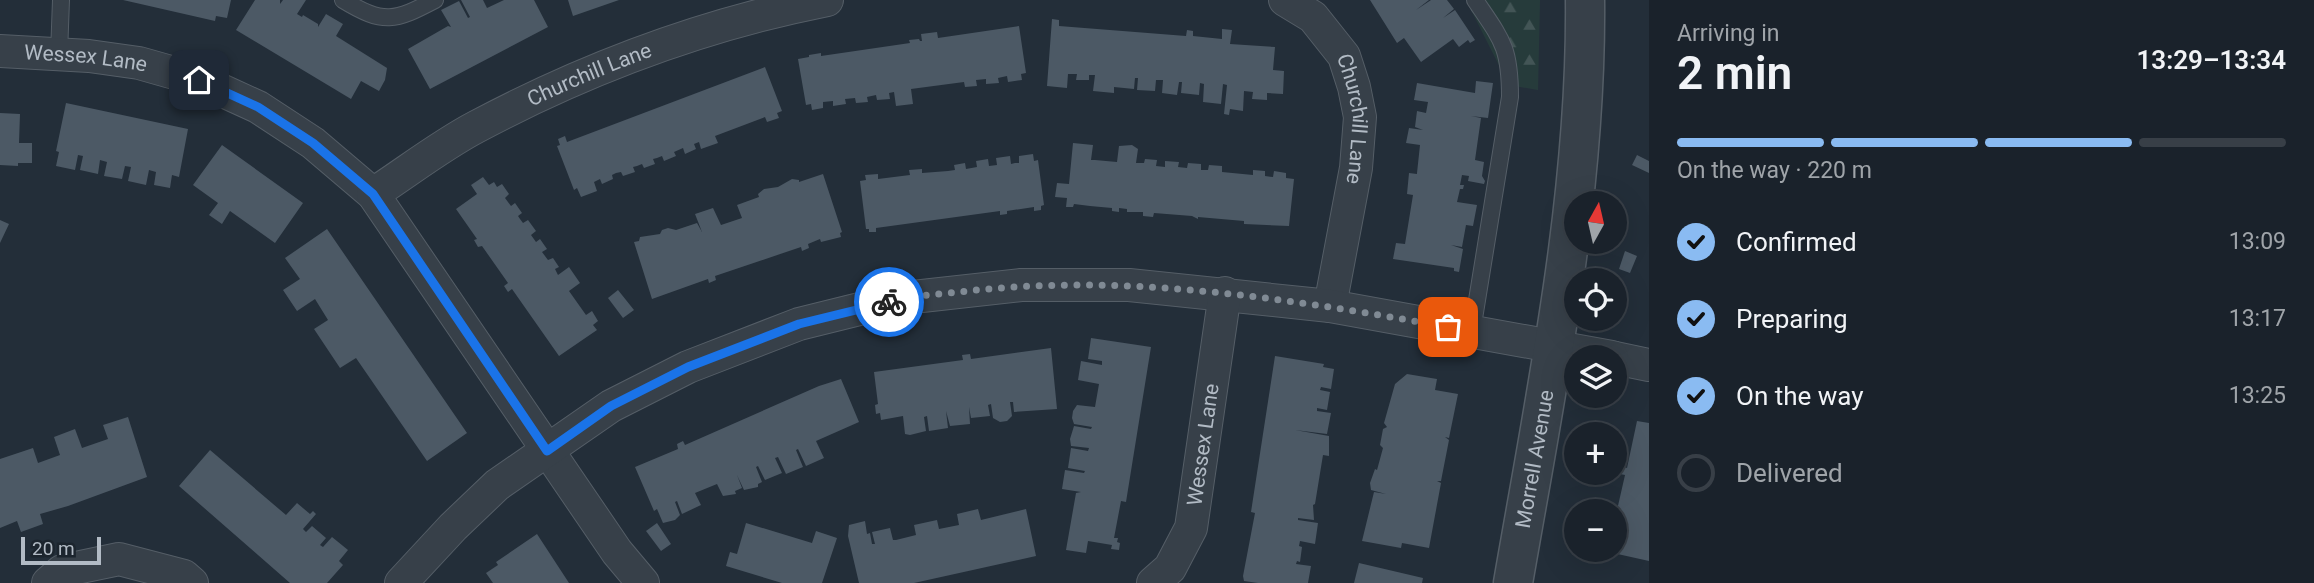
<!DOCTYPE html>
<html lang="en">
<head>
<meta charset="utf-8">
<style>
  body { margin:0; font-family:Roboto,sans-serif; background:#272f37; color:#f1f3f6; height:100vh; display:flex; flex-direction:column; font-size:26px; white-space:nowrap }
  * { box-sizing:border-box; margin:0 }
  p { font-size:23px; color:#9fa4a9 }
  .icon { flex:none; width:38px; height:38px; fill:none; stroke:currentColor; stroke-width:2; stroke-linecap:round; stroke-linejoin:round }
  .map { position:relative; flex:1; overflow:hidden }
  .details { display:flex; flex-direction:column; background:#1a222b; width:665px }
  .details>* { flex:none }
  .needle { width:46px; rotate:8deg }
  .tools { position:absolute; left:1564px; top:191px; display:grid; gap:14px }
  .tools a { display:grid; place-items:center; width:63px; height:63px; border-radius:50%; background:#1a222b; box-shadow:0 7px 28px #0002,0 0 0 2px #383f47; font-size:35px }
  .scale { position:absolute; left:21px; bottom:18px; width:80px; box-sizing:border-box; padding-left:7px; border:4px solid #b2bbc5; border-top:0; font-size:19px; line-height:24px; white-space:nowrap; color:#b2bbc5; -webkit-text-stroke:5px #1c252e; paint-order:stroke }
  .pin { position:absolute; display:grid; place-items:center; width:60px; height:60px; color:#fff; margin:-30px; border-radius:14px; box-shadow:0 4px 10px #0006 }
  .courier { position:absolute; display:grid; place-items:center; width:70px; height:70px; margin:-35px; border:5px solid #1a73e8; border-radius:50%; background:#fff; color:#222; box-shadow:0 2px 9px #0007 }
  .head em { font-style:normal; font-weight:600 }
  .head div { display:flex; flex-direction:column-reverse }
  .head { display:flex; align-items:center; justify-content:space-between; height:119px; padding:0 28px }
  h1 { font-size:46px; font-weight:600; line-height:52px }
  .bar { display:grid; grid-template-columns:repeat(4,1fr); gap:10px 7px; align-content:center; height:84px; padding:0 28px }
  .bar i { height:9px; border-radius:5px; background:#383f47 }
  .bar .on { background:#8abbf2 }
  .bar p { grid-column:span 4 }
  ol { padding:0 28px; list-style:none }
  li { display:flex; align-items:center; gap:21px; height:77px }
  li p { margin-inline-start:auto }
  li .icon { padding:7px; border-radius:50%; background:#8abbf2; color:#111; stroke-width:4 }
  li:last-child { color:#9fa4a9 }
  li i { width:38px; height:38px; border:4px solid #383f47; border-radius:50% }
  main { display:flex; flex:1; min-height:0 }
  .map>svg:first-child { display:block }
</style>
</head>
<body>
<main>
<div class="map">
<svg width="1649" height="583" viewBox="0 0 1649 583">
  <defs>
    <pattern id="forest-firs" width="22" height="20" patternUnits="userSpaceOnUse" patternTransform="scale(1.75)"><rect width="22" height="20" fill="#263b3b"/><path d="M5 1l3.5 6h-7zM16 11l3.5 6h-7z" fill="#435556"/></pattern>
  </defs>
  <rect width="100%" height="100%" fill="#232e39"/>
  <path fill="url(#forest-firs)" d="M1466 0H1540L1538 90 1509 85Z"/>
  <path fill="#4c5965" d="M123 0H231L227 18 216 16 215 21Z
    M255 0H280V4L283 0H306L297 14 302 17 303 15 318 24V27L326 14 343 24 336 36 387 68 385 80 379 91 361 81 351 99 236 30Z
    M461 0H483L487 8 504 0H534L548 27 430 89 408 49 448 26 451 27 441 10 459 1 468 18 470 17Z
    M568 0H619L573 16Z
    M1370 0H1429L1416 10 1431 0H1447L1454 9 1443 18 1455 10 1475 40 1470 43 1468 40 1459 47 1453 39 1421 62 1404 38 1397 43Z
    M1052 19 1059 20V26L1186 36 1187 30 1193 31V36L1222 39V29L1232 30 1230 44 1275 47 1273 70 1284 71 1283 94 1267 93V100L1252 99 1253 92 1244 91 1243 111 1230 109 1229 115 1224 114 1227 85 1223 84 1221 104 1203 102 1204 84 1200 83 1199 95 1181 93 1182 82H1179L1177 95 1162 93 1163 80H1156L1155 91 1137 90 1138 78H1135L1134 89 1114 87V93L1093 91 1095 75H1089V80H1076L1077 74H1068L1067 88 1047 86Z
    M1019 26 1026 73 1021 74 1022 80 1008 82 1007 76 998 78 999 83 986 84V79L976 80 977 86 965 87 964 82 911 89 913 104 896 106 894 92 889 93 890 99 877 100 876 95 867 97 868 102 856 103 855 98 845 99 846 104 833 106V101L823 102V108L812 110 811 104 806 105 798 59 809 57V55L821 53V56L910 43 909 40 919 39 920 41H922L921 34 937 32 938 38Z
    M765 67 782 111 777 113 779 118 767 122 765 117 715 136 718 143 701 149 699 142 694 144 696 149 685 154 683 148 674 152 676 156 664 161 662 156 657 158 653 159 655 164 644 168 642 164 637 166 633 167 635 172 623 176 621 172 616 173 612 175 613 179 602 184 600 179 594 182 597 191 581 197 577 188 574 190 557 146 560 145 558 139 565 136 567 142Z
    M1476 81 1493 83 1488 118 1471 116 1481 118 1475 160 1484 162 1482 176 1485 181 1484 184 1468 181 1469 176 1462 175 1460 185H1464L1463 189H1460L1457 202 1477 205 1473 226 1466 225 1462 247 1451 245 1463 249 1459 272 1454 271V268L1393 259 1396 243 1405 244 1413 195 1407 194 1409 173 1417 174V173L1420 145 1406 143 1409 128 1423 130 1415 127 1417 111 1426 113 1428 102 1414 100 1417 83 1475 93Z
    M66 103 188 129 179 177 172 175 170 188 154 185 156 172 149 170 146 185 128 181 131 167 125 166 122 179 104 176 107 162 100 160 98 174 80 170 83 156 78 155 75 170 56 166 59 152 56 151Z
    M0 113 20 114 19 143H32V163H18V166L0 165Z
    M1073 143 1093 145 1091 160H1095L1117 162 1119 146 1132 145 1138 149 1136 163H1144L1145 159 1157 160 1156 166 1165 167V161L1179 162 1178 167 1187 168 1188 163 1201 164V170H1208L1209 165 1222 166V172L1253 175V170L1265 171V176L1273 177 1274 171 1286 173V178L1294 179 1289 226 1244 224V221L1198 217V219L1192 216 1154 213 1153 217 1143 216V212H1127V209L1119 208V212L1112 211V208L1090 206 1074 204 1073 207H1066L1067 198 1055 197 1057 183 1069 184Z
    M222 145 303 203 275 243 230 211 222 224 209 215 218 203 193 185Z
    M1033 154 1034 161 1038 160 1044 205 1041 206V210L1034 211V207L1007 211V214L1000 215V211L876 228V232H869V229H866L860 181 866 180 865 175 878 174V179L910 175 909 170 922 169V173L948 171 955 170 954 165 965 163 966 169 977 167 976 161 988 159 989 166 997 165 996 158 1010 156 1011 164 1015 163H1019V156Z
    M1637 155 1649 161V173L1632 165Z
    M823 174 842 232 840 233 841 237 821 242 820 239 808 244 809 248 802 251 801 247 715 276 716 280 709 283 708 279 652 299 634 242 639 241 640 237 660 234 662 230 668 228 676 230 697 223 702 232 695 214 713 208 721 225 742 218 737 205 759 197 758 194 764 189 778 187 792 179 799 180V182Z
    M483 177 489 185 494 182 497 187 502 184 509 194 505 198 511 206 515 203 522 213 518 216 520 219 523 223 528 220 536 231 531 235 536 242 540 239 547 249 542 252 548 260 553 258 559 267 555 269 558 275 569 267 580 283 569 291 586 315 592 311 598 321 593 325 597 330 559 356 512 289 508 292 504 286 508 283 482 246 478 247 474 240 477 239 456 209 477 194 471 185Z
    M0 220 9 224 0 243Z
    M327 229 467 433 427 461 356 358 340 368 314 329 328 320 315 299 297 311 283 290 300 279 285 258Z
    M1625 251 1637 256 1630 273 1619 269Z
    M618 290 634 310 623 318 608 298Z
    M1091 338 1151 347 1126 502 1121 501 1114 538H1118L1117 542 1120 543 1119 550 1111 549 1112 545 1088 541 1086 553 1066 550 1076 493 1081 492 1062 489 1065 470 1084 473 1085 471 1068 468 1071 448 1088 451 1089 448 1071 446 1070 439 1074 426 1091 429 1092 427 1074 424 1072 418 1073 411 1077 405 1095 407 1099 384 1078 380 1081 361 1102 365V361L1088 359Z
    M1051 348 1057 409 1014 412 1013 402H1010L1012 416 1007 421 1000 422 993 418 991 404 988 405 990 416 971 418 969 407 970 424 950 426 946 411 948 428 929 431 927 416 924 417 926 431 910 435 905 434 903 416 881 420 880 413 876 414 875 405 878 404 874 372 963 360 962 355 970 354 971 359Z
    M1275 356 1324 364 1323 367 1334 369 1331 389 1321 387 1320 390 1330 392 1327 410 1317 408V411L1331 413 1327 434 1295 430 1329 436V456L1323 455 1315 504 1313 505 1314 520 1298 518V520L1318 523 1315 544 1300 541 1299 546 1302 547 1300 562 1297 561 1296 564 1311 566 1308 583H1258L1244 581 1243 576 1255 513 1251 512Z
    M1407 374 1437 379 1435 390 1458 394 1449 438 1445 437 1449 440 1441 481H1437L1441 483 1429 548 1402 543 1401 548 1362 541 1374 492 1386 494 1371 490 1370 483 1375 469 1377 470 1383 448 1380 445 1383 429 1387 427 1384 423 1395 384Z
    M841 379 859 422 816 441 824 458 806 466 798 449 796 450 803 467 786 474 778 457 775 458 782 473 765 480 758 466 756 467 762 482 758 484V487L744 490 737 475 742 488 735 491 736 494 723 496 717 484 695 493 701 505 682 514 677 501 675 502 680 515 675 520 663 523 657 509 654 511 635 467 678 449 677 444 683 441 685 445 819 386Z
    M128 417 147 477 68 506 40 514 43 524 21 532 17 521 0 528V459L33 448 38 463 60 455 54 437 75 429 82 448 108 439 103 425Z
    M1637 421 1649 423V561L1604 551 1615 550V519L1625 475 1620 474 1622 466 1627 468Z
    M210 450 286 515 297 503 310 514 313 511 316 514 303 529 306 532 312 526 326 538 320 545 323 547 332 537 348 550 339 561 343 565 327 583H290L179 486Z
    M978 509 981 520 1026 509 1036 556 914 583H859L848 536 849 525 865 521 867 534 870 533 872 544H875L872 532 890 528 893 540H896L916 535 914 525 937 520 939 529 959 525 957 514Z
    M657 523 671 544 661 551 646 531Z
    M746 523 812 543 816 531 837 538 822 583H782L726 566 730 552 737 554Z
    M537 534 569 583H493L486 573 498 565 496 562Z
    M1359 563 1423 578 1422 583H1354Z"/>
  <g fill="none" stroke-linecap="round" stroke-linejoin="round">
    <g stroke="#555e67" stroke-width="18">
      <path id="service" d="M343 0C384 25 395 21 435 0
        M59 54 61 0
        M1472 331 1510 97C1510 47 1502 40 1475 0"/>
    </g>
    <g stroke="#555e67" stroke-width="34">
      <g id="minor">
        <path id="s1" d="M1285 0 1313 17 1344 56 1354 87 1360 117 1356 168 1330 306"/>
        <path id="s2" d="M0 51 89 56 139 63 199 80 258 107 313 143 373 194 617 552 643 583"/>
        <path id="s3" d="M373 194C407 172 440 146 476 127 585 69 706 24 827 0"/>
        <path d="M1615 358 1649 365"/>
        <path d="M48 583 62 571 119 559 184 576 192 583"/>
        <path d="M401 583 453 527 497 485 611 406 688 367 799 324 904 298 1021 285H1129L1330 306 1612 357"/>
        <path id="s4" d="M1153 583 1170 568 1191 528 1225 293"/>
      </g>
    </g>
    <g stroke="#555e67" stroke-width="41">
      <g id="tertiary">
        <path id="s5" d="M1513 583C1546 392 1587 194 1585 0"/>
      </g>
    </g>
    <use href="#service" stroke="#374049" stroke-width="16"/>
    <use href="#minor" stroke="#374049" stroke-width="32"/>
    <use href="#tertiary" stroke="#374049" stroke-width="38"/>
  </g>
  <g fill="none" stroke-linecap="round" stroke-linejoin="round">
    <path stroke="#808a94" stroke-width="7" stroke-dasharray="0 12.6" d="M889 302C915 295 942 294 968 291 1129 273 1290 299 1448 327"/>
    <path stroke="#1a73e8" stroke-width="9" d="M199 80 258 107 313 143 373 194 547 451 611 406 688 367 799 324 889 302"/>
  </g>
  <g text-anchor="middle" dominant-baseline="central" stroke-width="5" stroke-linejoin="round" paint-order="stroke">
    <g font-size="21" fill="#b2bbc5" stroke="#1c252e">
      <text stroke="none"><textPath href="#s2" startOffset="86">Wessex Lane</textPath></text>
      <text stroke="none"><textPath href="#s3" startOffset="248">Churchill Lane</textPath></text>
      <text stroke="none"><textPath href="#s1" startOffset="147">Churchill Lane</textPath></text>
      <text stroke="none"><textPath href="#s4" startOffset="152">Wessex Lane</textPath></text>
      <text stroke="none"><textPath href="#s5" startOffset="126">Morrell Avenue</textPath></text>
    </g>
  </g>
</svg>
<div class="tools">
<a><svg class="needle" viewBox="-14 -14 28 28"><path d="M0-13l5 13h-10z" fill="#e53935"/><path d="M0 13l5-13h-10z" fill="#9fa4a9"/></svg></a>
<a><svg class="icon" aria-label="locate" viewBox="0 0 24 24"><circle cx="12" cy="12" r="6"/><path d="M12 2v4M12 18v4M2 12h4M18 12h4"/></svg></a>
<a><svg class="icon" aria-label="layers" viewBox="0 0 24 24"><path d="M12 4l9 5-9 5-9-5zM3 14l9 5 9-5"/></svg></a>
<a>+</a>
<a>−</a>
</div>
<div class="scale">20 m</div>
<div class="pin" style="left:1448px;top:327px;background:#ea580c"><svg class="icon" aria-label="bag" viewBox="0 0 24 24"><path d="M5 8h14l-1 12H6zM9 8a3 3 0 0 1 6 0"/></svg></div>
<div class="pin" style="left:199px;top:80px;background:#1f2937"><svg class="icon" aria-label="home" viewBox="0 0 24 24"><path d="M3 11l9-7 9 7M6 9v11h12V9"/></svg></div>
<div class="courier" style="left:889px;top:302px"><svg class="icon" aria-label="bike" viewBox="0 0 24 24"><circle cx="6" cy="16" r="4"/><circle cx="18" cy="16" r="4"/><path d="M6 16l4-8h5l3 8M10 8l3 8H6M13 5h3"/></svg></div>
</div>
<section class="details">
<div class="head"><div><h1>2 min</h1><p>Arriving in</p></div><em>13:29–13:34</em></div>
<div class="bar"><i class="on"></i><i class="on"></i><i class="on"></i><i></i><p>On the way · 220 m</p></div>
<ol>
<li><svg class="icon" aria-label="check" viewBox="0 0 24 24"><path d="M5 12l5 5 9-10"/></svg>Confirmed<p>13:09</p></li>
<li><svg class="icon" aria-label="check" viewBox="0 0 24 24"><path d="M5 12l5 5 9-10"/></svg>Preparing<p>13:17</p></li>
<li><svg class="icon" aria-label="check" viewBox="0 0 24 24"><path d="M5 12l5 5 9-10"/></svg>On the way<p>13:25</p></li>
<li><i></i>Delivered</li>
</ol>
</section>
</main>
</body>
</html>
